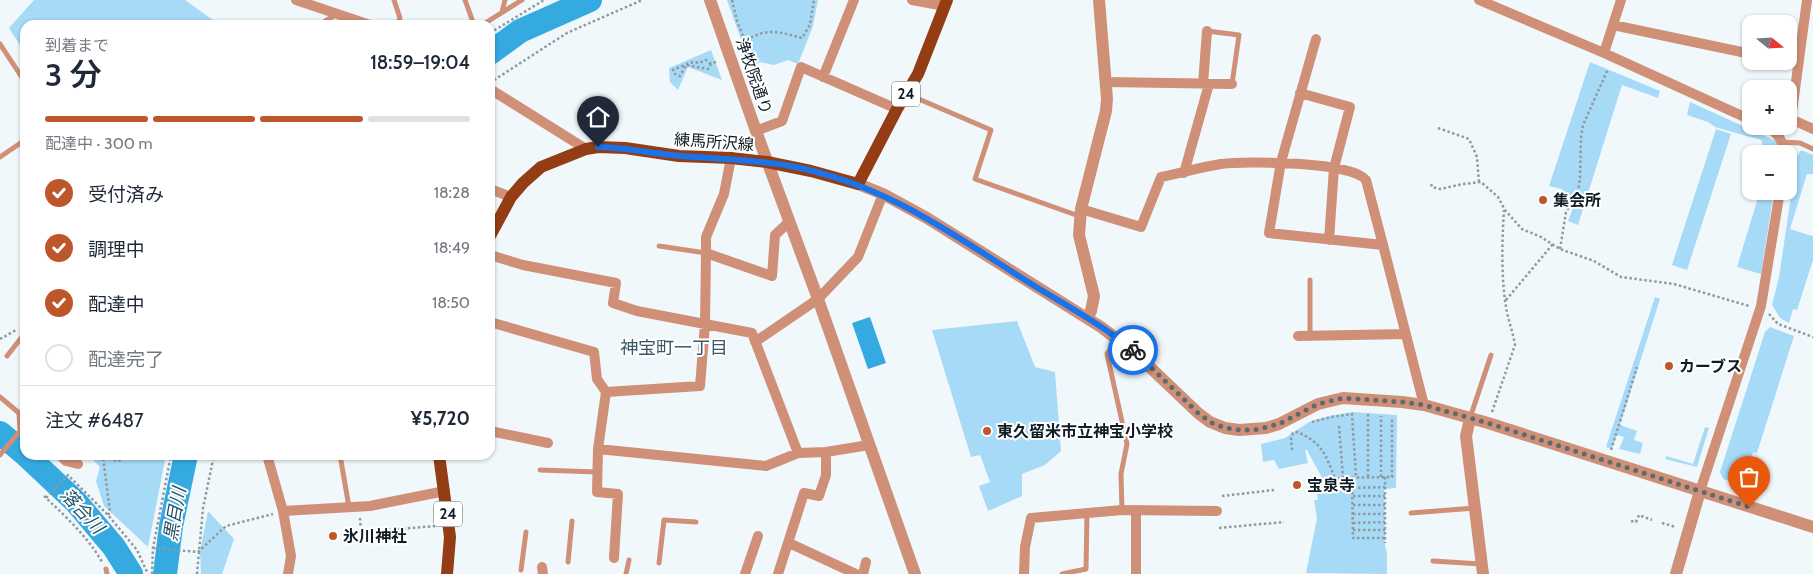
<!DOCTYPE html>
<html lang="ja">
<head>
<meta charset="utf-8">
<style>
  body { margin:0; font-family:Cabin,"Noto Sans JP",sans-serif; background:#f2f2f3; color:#1f2937; height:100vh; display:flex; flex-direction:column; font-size:19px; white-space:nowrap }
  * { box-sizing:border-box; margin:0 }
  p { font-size:16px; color:#747a83 }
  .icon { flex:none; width:28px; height:28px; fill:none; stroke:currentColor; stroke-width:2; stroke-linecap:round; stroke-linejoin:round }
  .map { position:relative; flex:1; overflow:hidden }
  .panel { position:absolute; left:20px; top:20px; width:475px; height:440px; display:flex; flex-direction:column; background:#fff; border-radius:15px; box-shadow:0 1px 4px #0004 }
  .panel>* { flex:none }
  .needle { width:32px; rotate:108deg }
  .fabs { position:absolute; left:1742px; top:15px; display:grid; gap:10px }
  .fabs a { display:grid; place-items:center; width:55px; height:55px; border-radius:10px; background:#fff; box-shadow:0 1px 4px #0004; font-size:25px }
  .pin { position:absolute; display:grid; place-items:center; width:42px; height:42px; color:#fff; margin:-51px -21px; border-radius:50% 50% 50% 0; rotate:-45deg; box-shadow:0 0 5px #0007 }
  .pin .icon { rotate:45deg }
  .courier { position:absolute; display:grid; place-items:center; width:50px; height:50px; margin:-25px; border:4px solid #1a73e8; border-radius:50%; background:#fff; color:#222; box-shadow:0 1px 6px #0007 }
  .head em { font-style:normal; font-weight:600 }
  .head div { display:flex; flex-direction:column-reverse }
  .head { display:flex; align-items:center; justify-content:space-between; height:85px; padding:0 25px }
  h1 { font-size:32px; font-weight:600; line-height:38px }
  .bar { display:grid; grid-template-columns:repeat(4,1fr); gap:8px 5px; align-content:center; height:60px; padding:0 25px }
  .bar i { height:6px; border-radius:4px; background:#e0e1e3 }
  .bar .selected { background:#bd562a }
  .bar p { grid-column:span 4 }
  .line { display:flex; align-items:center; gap:12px; padding:0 25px; border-top:1px solid #e0e1e3 }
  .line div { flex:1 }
  ol { padding:0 25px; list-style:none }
  li { display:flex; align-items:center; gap:15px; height:55px }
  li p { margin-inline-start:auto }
  li .icon { padding:5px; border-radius:50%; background:#bd562a; color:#fff; stroke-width:4 }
  li:last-child { color:#747a83 }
  li i { width:28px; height:28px; border:2px solid #e0e1e3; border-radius:50% }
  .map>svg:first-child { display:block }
</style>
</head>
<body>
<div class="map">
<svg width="1813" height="574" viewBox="0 0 1813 574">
  <rect width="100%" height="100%" fill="#f1f8fc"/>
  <path fill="#a7daf7" d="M34 0H185L220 25H25V53L9 28Z
    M727 0H818L813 26 798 64 788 60 774 65 759 62 752 70Z
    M711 50 722 80 688 67 678 90 670 82 669 68Z
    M1590 62 1660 91 1658 98 1622 85 1578 225 1568 221 1573 208 1558 202 1562 189 1549 186Z
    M1690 102 1778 142 1781 151 1780 154H1760L1763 145 1761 140 1715 127 1708 122 1687 115Z
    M1716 129 1731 134 1687 270 1672 265Z
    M1801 150 1813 155V174H1807L1790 229 1812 236 1813 235V260L1797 310 1793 309 1789 323 1780 318 1772 305 1779 277 1797 156Z
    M1760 191H1774L1761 274 1737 267Z
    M1655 297 1660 299 1620 425 1637 431 1634 440 1643 443 1640 454 1619 449 1624 437 1617 435 1612 449 1606 447Z
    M1017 321 1035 367 1055 372 1061 451 1045 465 1022 474V496L988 511 979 486 990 482 980 455 971 457 932 330Z
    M1770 327 1794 336 1757 453 1753 452 1742 485 1723 479 1720 472 1765 332Z
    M1352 412 1397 415 1396 488 1384 489 1385 546 1387 553V574L1306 573 1317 518 1314 500H1318L1314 479 1322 478 1307 450H1305L1308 463 1279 469 1274 460 1263 462 1261 444 1285 438 1309 422 1318 419 1330 416Z
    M1705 427 1709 428 1697 467 1665 459 1666 456 1693 464Z
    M88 455H166L148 547 104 506 96 481 100 467Z
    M208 511 234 539 222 574H201L200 552Z"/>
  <path fill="#34aae1" d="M870 317 886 363 868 369 852 323Z"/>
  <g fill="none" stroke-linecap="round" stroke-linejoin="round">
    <path stroke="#34aae1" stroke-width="24" d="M490 53 520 31 590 0
      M0 433 25 454
      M26 455 76 502 114 547 131 574
      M165 574 171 526 186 455"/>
    <path stroke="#8f999e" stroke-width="2.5" stroke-dasharray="2.5 2.5" stroke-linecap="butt" d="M732 0 737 21 745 41C766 27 779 32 802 38L810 25 814 0
      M490 33 544 0
      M711 64 706 60 699 63C691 60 681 67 673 70L675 74 680 76 686 65 708 69 711 64 718 61
      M494 80 567 33 642 0
      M1438 128 1469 139 1477 157 1479 183
      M1431 184 1432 187 1440 189 1463 184 1481 182 1498 197 1505 210 1522 229 1541 237 1560 249 1594 261 1621 277 1674 284 1749 306
      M1560 249 1566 212 1578 192 1580 178 1581 138 1583 125 1608 69
      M1506 300 1553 244
      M1769 314 1778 324 1813 337
      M0 339 16 330
      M1492 412 1515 345C1513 332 1508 320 1506 307 1501 276 1502 242 1504 210
      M1368 414V477
      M1312 422 1331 417 1352 414 1356 477
      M1339 426 1343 478
      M1292 450 1291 438 1293 433 1297 432C1321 442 1325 453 1334 476L1336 478 1392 477V417
      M1611 450 1637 367
      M1352 477 1353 538H1385
      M1381 477V416
      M1385 477V543
      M1353 488 1385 487
      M44 496C65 516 88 537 102 562
      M1222 496 1274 490
      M1353 496H1385
      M46 498 68 475 108 515 137 550 148 574
      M1353 505H1385
      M1353 514H1385
      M108 515 110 512 103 457 118 461 135 455
      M360 518 361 532
      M1631 521 1636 522 1639 515 1652 520
      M1353 523 1385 522
      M1662 523 1676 527
      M1219 528 1284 522
      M1353 530H1385
      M348 533 436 526
      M153 548 198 552 226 526 273 514
      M152 574 153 548 171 455
      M197 574 203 508 214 455"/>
    <path stroke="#cf9077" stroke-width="5" d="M394 0 400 18 397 25
      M465 0 474 25
      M502 12 505 0
      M319 25 337 14
      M482 25 522 0
      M1207 31 1239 35 1232 84
      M0 44 25 82
      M907 94 991 130 975 179 1079 216
      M1783 142 1800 143 1813 149
      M0 157 25 140
      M659 246 706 253
      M1310 336V280
      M1116 341 1107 354 1127 444 1121 474 1122 510
      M7 356 25 333
      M0 397 19 413 20 431 0 455
      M1470 418 1491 355
      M340 455 349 507
      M540 470 597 472
      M1411 513 1475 508
      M1433 561 1481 564
      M568 562 572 521
      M659 563 664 520 696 522
      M106 569 107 574
      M521 570 526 532
      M626 574 629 560
      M1062 574 1086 569 1087 513"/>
    <path stroke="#cf9077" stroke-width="10" d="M296 0 370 25
      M912 0 945 6
      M1479 0 1604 53 1751 120
      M1807 0 1791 119 1813 129
      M1613 25 1751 54
      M1316 39 1281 162 1269 233 1383 245 1424 405
      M1604 53 1621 0
      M1786 61 1798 64
      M823 77 854 0
      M1106 82 1232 84
      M1203 84 1207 31
      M490 89 586 149
      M1300 93 1350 107 1334 168 1329 240
      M1764 126C1778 132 1782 140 1786 154
      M756 131 782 121 801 67 897 109
      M1184 173 1209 84
      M490 189 511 197
      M1081 209 1141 227 1161 177C1181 173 1201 167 1221 164 1246 161 1351 161 1366 180L1383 245
      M706 253V237L724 194 731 158
      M490 255 523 265 616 283 613 303 637 311 752 333 798 453 826 452 869 445
      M490 322 594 352 597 379 606 392
      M1298 336 1406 334
      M755 342 818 299 858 257 883 194
      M490 431 548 443
      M598 449 766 466 798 453
      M60 455 66 461 78 464
      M267 455 283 511 291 556 288 574
      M1700 491 1761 306 1780 191
      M283 511 370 506 445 491
      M789 543 856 574
      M614 558 618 494 597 492 598 449 606 392 700 386 705 324 706 253 772 276 775 235 789 222
      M542 567 543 574
      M745 574 758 536
      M778 574 804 493 819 496 826 475V452
      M863 574 866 562
      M1024 574 1025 547 1031 518 1122 510 1217 511
      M1136 574V510"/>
    <path stroke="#cf9077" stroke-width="12" d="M710 0 756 131 818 299 915 574
      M858 184 883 194 927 218 1101 327 1135 353 1198 413 1210 422 1225 428 1239 430 1266 428 1279 424 1318 404 1343 398 1402 402 1424 405 1488 423 1813 527
      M1087 318 1091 311 1094 296 1079 235 1081 209 1106 111 1107 99 1099 0
      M1470 419 1466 436 1483 574
      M1676 574 1700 491"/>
    <path stroke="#943d14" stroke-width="12" d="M490 236 511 197 523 183 541 167 586 149 598 147 625 148 679 156 731 158 767 162 811 171 858 184 897 109 918 74 947 0
      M439 455 450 537 447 574"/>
  </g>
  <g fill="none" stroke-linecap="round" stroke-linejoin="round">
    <path stroke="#5e6a70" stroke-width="5" stroke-dasharray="0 9" d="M1133 350 1198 413 1210 422 1225 428 1240 430H1254L1279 424 1318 404 1343 398 1402 402 1424 405 1488 423 1749 507"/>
    <path stroke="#1a73e8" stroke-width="6" d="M598 147C626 147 653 154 681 156 717 159 753 159 790 166 882 183 948 231 1025 280 1061 303 1100 323 1133 350"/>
  </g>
  <g fill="#bd562a" stroke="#fff" stroke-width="2">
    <circle cx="1543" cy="200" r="5"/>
    <circle cx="1669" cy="366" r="5"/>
    <circle cx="987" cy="431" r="5"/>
    <circle cx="1297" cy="485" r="5"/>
    <circle cx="333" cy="536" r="5"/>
  </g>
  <g text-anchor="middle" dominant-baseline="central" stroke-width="4" stroke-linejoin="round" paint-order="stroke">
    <g fill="#fff" stroke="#576166" stroke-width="1">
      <rect x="892" y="81.5" width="28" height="25" rx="4"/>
      <rect x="434" y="501.5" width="28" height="25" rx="4"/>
    </g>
    <g font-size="15" font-weight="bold" fill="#0f1d25">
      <text x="906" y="94">24</text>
      <text x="448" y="514">24</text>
    </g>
    <g font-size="16" fill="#0f1d25" stroke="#fff">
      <text transform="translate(754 76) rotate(71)">浄牧院通り</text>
      <text transform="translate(714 142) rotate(4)">練馬所沢線</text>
    </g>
    <g font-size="16" font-weight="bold" fill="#0f1d25" stroke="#fff" text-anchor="start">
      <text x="1553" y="200">集会所</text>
      <text x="1679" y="366">カーブス</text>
      <text x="997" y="431">東久留米市立神宝小学校</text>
      <text x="1307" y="485">宝泉寺</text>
      <text x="343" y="536">氷川神社</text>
    </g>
    <g font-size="18" fill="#38586a" stroke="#fff">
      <text x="674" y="348">神宝町一丁目</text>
    </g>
    <g font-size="18" font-style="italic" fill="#24526a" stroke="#fff">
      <text transform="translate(82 511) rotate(47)">落合川</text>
      <text transform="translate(175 514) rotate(-80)">黒目川</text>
    </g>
  </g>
</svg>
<div class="fabs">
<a><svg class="needle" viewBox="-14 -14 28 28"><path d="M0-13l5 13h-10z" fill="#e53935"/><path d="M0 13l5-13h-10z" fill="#747a83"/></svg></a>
<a>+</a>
<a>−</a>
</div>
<div class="pin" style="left:1749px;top:507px;background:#ea580c"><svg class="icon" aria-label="bag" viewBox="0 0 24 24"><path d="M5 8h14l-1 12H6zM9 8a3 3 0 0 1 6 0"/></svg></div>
<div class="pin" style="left:598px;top:147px;background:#1f2937"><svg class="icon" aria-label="home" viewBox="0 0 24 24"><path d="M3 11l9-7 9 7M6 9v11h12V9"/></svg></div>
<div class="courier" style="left:1133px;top:350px"><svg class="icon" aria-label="bike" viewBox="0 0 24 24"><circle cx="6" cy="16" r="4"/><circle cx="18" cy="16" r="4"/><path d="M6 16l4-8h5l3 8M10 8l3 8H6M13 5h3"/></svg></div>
<section class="panel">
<div class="head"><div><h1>3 分</h1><p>到着まで</p></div><em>18:59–19:04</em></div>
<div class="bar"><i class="selected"></i><i class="selected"></i><i class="selected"></i><i></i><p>配達中 · 300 m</p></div>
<ol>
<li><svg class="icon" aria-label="check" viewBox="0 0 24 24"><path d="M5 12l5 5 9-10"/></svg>受付済み<p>18:28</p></li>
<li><svg class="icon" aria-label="check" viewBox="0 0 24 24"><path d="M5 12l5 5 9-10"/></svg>調理中<p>18:49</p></li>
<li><svg class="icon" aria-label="check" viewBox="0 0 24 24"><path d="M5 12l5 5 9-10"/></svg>配達中<p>18:50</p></li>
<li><i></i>配達完了</li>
</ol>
<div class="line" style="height:65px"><div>注文 #6487</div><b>¥5,720</b></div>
</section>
</div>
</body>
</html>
